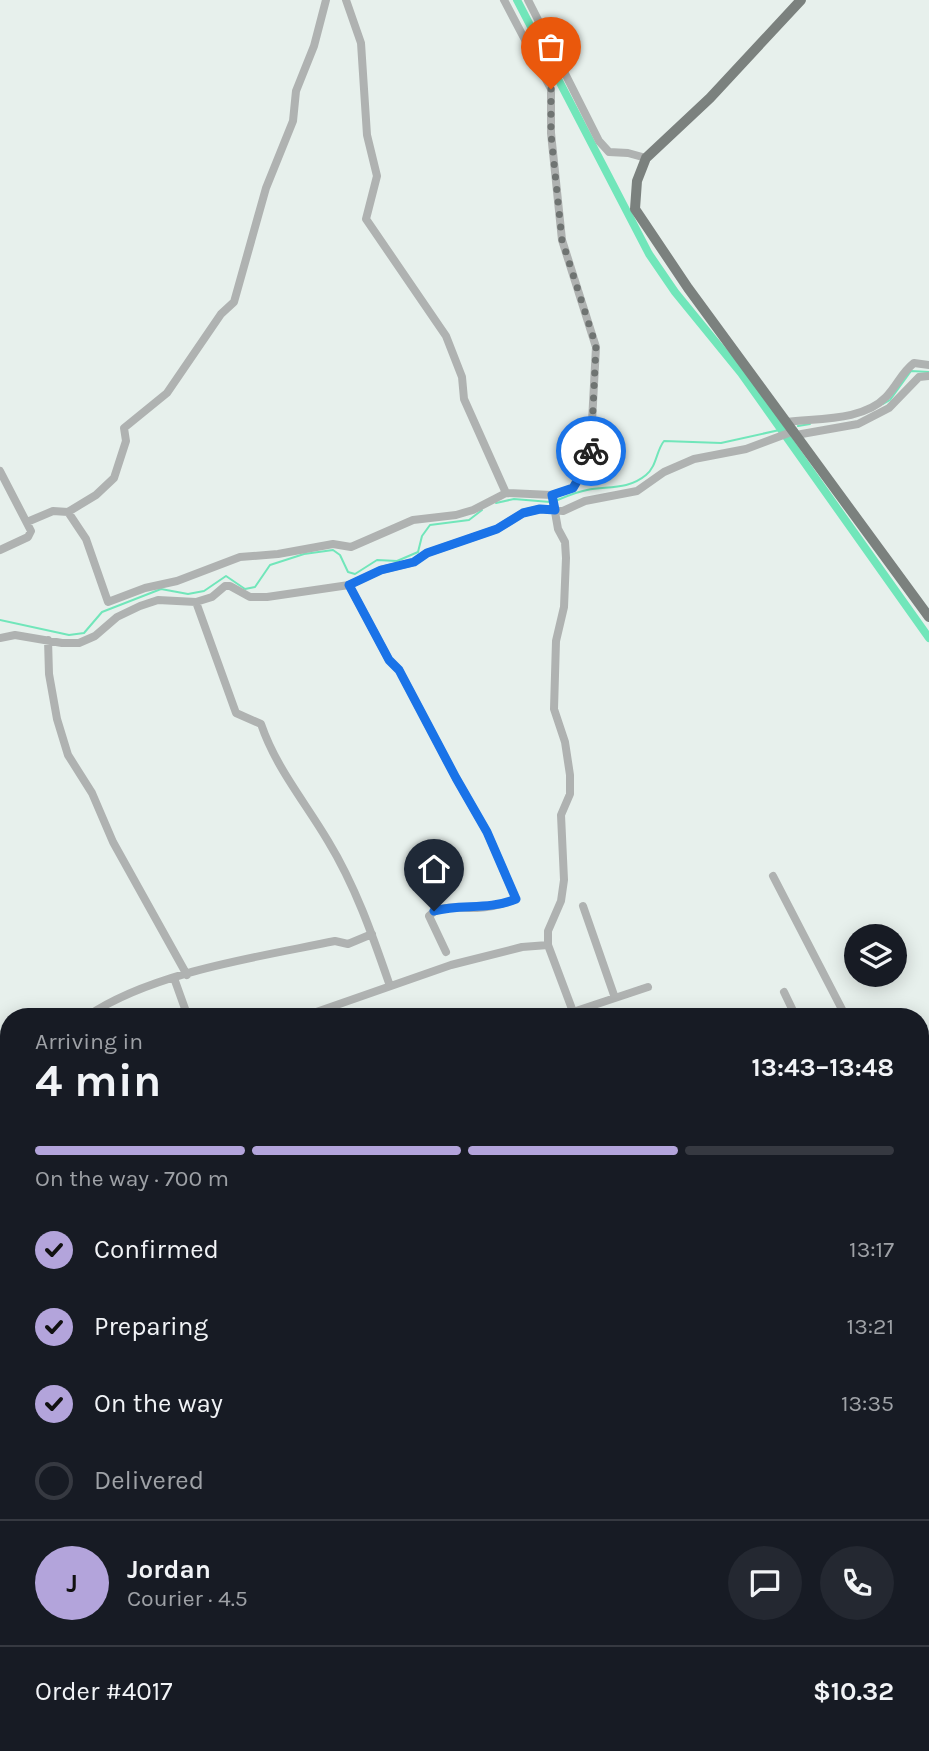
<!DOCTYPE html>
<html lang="en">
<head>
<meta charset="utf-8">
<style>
  body { margin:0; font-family:Karla,sans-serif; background:#242831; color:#f1f3f6; height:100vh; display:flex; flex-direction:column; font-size:26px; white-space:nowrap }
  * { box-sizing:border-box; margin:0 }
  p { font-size:23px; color:#9ea1a6 }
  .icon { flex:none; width:38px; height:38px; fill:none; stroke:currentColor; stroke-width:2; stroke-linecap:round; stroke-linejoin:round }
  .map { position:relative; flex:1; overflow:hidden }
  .details { position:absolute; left:0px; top:1008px; width:929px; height:744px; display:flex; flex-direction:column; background:#171b24; border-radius:28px 28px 0 0; box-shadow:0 4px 18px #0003 }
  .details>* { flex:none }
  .tools { position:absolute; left:844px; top:924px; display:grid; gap:14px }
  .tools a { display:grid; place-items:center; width:63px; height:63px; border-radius:50%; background:#171b24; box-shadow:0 4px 18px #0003; font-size:35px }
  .pin { position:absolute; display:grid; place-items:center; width:60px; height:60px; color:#fff; margin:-72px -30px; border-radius:50% 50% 50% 0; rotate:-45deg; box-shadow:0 0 7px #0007 }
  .pin .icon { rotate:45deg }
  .courier { position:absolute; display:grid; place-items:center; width:70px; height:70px; margin:-35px; border:5px solid #1a73e8; border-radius:50%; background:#fff; color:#222; box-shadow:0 2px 9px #0007 }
  .overview em { font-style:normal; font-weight:700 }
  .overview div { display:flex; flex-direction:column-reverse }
  .overview { display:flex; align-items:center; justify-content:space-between; height:119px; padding:0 35px }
  h1 { font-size:46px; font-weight:700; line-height:52px }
  .bar { display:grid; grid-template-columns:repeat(4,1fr); gap:10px 7px; align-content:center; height:84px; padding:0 35px }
  .bar i { height:9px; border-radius:5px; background:#363941 }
  .bar .selected { background:#b3a4db }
  .bar p { grid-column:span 4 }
  .line { display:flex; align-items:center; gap:18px; padding:0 35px; border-top:2px solid #363941 }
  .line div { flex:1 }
  .round { display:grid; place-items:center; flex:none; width:74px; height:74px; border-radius:37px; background:#242831 }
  ol { padding:0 35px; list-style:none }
  li { display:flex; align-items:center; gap:21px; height:77px }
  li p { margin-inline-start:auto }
  li .icon { padding:7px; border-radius:50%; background:#b3a4db; color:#111; stroke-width:4 }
  li:last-child { color:#9ea1a6 }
  li i { width:38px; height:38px; border:4px solid #363941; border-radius:50% }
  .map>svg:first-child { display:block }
</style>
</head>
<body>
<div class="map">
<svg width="929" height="1751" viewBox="0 0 929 1751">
  <defs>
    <pattern id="cemetery-stones" width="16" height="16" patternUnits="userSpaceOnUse" patternTransform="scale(1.75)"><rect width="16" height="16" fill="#a3ebcd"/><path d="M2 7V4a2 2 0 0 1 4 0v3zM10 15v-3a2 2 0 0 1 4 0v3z" fill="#8dcab0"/></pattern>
  </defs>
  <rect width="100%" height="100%" fill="#e7f0ec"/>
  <path fill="url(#cemetery-stones)" d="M646 1743H764L758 1751H669Z"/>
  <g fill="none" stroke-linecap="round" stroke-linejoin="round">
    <path stroke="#71e6ba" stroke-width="2" d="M883 404 890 400 911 371 929 372
      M798 426 810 424
      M555 501C565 497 576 492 587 490 608 486 628 490 646 475 657 466 656 451 664 441L721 443 784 429
      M496 503 514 499 550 502
      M0 620 69 635 84 633 102 612 161 589 188 594 204 591 226 576 245 589 255 587 270 565 304 554 333 550 340 555 348 572 355 574 377 560 397 561 418 552 422 536 430 525 469 520 482 510
      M852 1743V1751"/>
    <path stroke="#71e6ba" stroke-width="8" d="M517 0 649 254 675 292 741 373 929 638"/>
    <path stroke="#afb2b1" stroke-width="8" d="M346 0 361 43 367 135 377 176 366 219 446 336 462 377 464 399 506 493
      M528 0 599 141 609 152 628 153 646 158
      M787 422C818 418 863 421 886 397 897 386 901 373 914 363L929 365
      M796 435 858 424 889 408 919 377 929 376
      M0 471 31 531 28 537 0 550
      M552 495 558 529 565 542 566 558 564 607 556 641 554 709 565 742 570 775V794L561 815 564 880 561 901 548 931V945L575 1017
      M68 512 86 539 108 602 145 588 177 581 240 557 278 554 333 544 351 547 413 520 456 515 473 510 506 493 552 495 573 488 590 459 596 347 562 240 551 133V89L504 0
      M27 522 53 511 68 512 96 495 114 478 126 441 124 428 167 393 221 314 234 302 266 188 293 121 296 91 314 46 326 0
      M349 585 389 660 399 670 456 778 487 832 516 899C503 904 491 907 477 908 461 909 441 903 429 916L446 952
      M196 602 236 713 261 724C276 768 305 802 328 841 356 887 373 937 390 986
      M0 638 15 635 62 643H79L95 636 117 617 140 606 158 600 196 602 212 597 225 586H230L250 597H267L349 585 381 570 414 562 427 553 497 529 523 513 540 509 563 511 585 501 637 491 664 472 694 459 746 449 794 431
      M48 640 49 674 57 719 68 755 92 793 113 842 187 975
      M773 876 846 1017
      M583 906 615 998
      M174 978 188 1017
      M784 992 796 1017
      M573 1012 648 987
      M86 1017C151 972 258 957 335 941L348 944 372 934
      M302 1017 451 965 522 947 548 945
      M0 1043 9 1042
      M0 1112 9 1109
      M920 1206 929 1213
      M0 1285 9 1282
      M920 1288 929 1282
      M920 1302 929 1309
      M920 1417 929 1424
      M0 1474 9 1472
      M920 1509 929 1516
      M0 1533 9 1531
      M920 1622 929 1612
      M920 1636 929 1645
      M920 1699 929 1708
      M920 1738 929 1751
      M333 1743 345 1751
      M365 1743 377 1751
      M791 1749 798 1743
      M147 1751 150 1743"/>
    <path stroke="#7b817e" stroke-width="10" d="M801 0 710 98 646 158 637 181 635 209 688 288 929 617"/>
    <path stroke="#686f6c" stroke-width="10" d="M920 1106 929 1100
      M920 1147 929 1141
      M0 1492 9 1490
      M0 1518 9 1516
      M21 1751 33 1743
      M40 1751 51 1743"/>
  </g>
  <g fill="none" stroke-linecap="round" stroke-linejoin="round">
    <path stroke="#6f7472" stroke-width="7" stroke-dasharray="0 12.6" d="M551 89V134L562 240 596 346 591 451"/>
    <path stroke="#1a73e8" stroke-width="9" d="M434 911C462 903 486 911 516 899L487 832 456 778 399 670 389 660 349 585 381 570 414 562 427 553 497 529 523 513 540 509 555 510 552 495 573 488 590 459 591 451"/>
  </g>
</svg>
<div class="tools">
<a><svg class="icon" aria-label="layers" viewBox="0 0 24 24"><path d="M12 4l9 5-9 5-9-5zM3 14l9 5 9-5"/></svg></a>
</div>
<div class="pin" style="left:551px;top:89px;background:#ea580c"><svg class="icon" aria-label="bag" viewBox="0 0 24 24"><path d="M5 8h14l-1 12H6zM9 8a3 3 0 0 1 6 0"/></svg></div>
<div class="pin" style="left:434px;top:911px;background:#1f2937"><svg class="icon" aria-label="home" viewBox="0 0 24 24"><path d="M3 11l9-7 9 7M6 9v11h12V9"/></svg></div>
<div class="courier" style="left:591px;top:451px"><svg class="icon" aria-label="bike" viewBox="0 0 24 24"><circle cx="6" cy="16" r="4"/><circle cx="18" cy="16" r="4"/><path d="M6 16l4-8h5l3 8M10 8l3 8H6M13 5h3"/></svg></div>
<section class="details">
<div class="overview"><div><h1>4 min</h1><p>Arriving in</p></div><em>13:43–13:48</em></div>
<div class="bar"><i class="selected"></i><i class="selected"></i><i class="selected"></i><i></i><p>On the way · 700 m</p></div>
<ol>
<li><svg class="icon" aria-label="check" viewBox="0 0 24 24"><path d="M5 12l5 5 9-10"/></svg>Confirmed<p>13:17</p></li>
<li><svg class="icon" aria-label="check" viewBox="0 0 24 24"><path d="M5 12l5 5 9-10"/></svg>Preparing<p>13:21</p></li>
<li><svg class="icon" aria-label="check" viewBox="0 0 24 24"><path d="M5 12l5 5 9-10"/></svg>On the way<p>13:35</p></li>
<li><i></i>Delivered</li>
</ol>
<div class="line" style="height:126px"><b class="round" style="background:#b3a4db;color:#111">J</b><div><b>Jordan</b><p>Courier · 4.5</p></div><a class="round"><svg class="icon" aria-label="chat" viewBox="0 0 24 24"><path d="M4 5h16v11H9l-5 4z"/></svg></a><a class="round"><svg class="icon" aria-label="phone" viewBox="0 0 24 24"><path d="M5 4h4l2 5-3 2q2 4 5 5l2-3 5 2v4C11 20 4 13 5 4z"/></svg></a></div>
<div class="line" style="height:91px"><div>Order #4017</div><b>$10.32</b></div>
</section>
</div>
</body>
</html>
